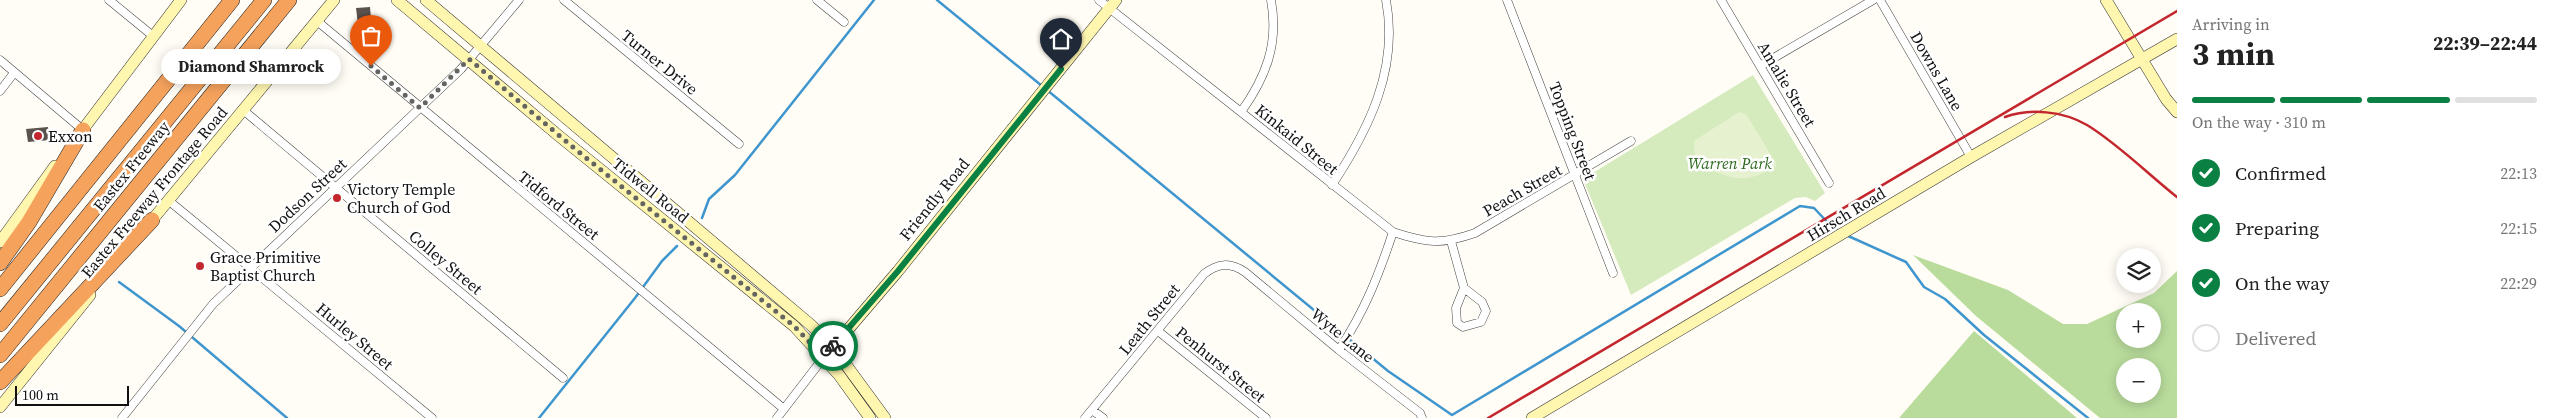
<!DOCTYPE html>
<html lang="en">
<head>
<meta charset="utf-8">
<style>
  body { margin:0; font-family:"Source Serif 4",serif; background:#f2f2f2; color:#222; height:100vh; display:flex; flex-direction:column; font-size:19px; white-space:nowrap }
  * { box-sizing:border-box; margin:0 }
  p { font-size:16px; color:#767676 }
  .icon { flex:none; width:28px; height:28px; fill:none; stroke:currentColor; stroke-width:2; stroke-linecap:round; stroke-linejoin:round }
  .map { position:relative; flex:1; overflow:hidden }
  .side { display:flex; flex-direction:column; background:#fff; width:375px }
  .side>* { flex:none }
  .fabs { position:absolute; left:2116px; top:248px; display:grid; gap:10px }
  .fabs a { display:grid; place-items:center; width:45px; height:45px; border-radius:50%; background:#fff; box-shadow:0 2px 12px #0003; font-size:25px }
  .scale { position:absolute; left:15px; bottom:12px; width:114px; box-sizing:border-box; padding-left:5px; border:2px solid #111; border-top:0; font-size:14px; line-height:18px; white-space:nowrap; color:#111; -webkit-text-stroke:4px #fff; paint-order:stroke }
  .pin { position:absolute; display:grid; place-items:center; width:42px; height:42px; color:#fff; margin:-51px -21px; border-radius:50% 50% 50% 0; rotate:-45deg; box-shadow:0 0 5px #0007 }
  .pin .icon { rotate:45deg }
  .courier { position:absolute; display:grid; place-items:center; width:50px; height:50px; margin:-25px; border:4px solid #0b8043; border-radius:50%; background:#fff; color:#222; box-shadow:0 1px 6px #0007 }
  .bubble { position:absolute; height:35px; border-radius:18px; background:#fff; box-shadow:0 2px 12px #0003; font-size:16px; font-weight:700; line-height:35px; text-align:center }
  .summary em { font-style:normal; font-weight:700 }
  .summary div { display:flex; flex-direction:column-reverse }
  .summary { display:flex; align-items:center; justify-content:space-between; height:85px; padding:0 15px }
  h1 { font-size:32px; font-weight:700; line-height:38px }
  .bar { display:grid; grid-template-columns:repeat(4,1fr); gap:8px 5px; align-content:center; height:60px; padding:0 15px }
  .bar i { height:6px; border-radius:4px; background:#e0e0e0 }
  .bar .active { background:#0b8043 }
  .bar p { grid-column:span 4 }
  ol { padding:0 15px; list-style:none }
  li { display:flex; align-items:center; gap:15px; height:55px }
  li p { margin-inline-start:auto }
  li .icon { padding:5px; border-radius:50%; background:#0b8043; color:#fff; stroke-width:4 }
  li:last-child { color:#767676 }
  li i { width:28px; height:28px; border:2px solid #e0e0e0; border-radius:50% }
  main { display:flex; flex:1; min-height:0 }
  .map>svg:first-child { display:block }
</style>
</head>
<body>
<main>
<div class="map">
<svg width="2177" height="418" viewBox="0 0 2177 418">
  <rect width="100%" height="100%" fill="#fffdf5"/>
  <path fill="#d5ebbd" d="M1753 75 1825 193 1815 201 1806 197 1795 198 1631 295 1583 179Z"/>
  <path fill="#b9dc9c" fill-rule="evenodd" d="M1913 255 2008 290 2063 324H2087L2154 293 2177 271V418H2100L1976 316ZM2125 311H2152V339H2125ZM2125 366H2152V394H2125Z
    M1974 331 2077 418H1899Z"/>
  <path fill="#e6f2cf" d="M1739 112 1746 114 1777 165C1744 187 1729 179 1695 161L1694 141Z"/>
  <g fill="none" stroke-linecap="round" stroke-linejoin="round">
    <path stroke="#3f96cf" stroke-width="2.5" d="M937 0 1042 86
      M1047 90 1388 371 1452 415 1800 206 1814 208 1831 226 1839 231
      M702 218 709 199 735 175 874 0
      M1846 235 1906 262 1924 287 1945 299 1984 335 2088 418
      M119 282 179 326 287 418
      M539 418 635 298 662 261 677 246"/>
  </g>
  <path fill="#5a524d" d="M370 7 372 31 379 37 370 48 356 36 359 33 356 8Z
    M48 127 50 140 28 142 26 129Z"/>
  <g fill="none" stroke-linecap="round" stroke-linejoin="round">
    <g stroke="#444" stroke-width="9">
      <path id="street" d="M109 0 153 36
        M564 0 739 144
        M817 0 844 22
        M1099 0 1393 232C1427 243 1441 245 1475 233L1631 141
        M1507 0 1613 273
        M1721 0 1829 183
        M1880 0 1971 157
        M317 21 784 409
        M0 60 83 130
        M1760 66 1873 0
        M0 91 14 73
        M243 110 563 378
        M1241 112C1266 77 1279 44 1271 0
        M1332 185C1369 129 1399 69 1386 0
        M168 200 432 418
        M1451 241 1464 288 1482 302 1486 311 1481 322 1463 327 1457 323 1456 308 1464 288
        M1158 331 1266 418
        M1339 350C1365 310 1378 277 1393 232
        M1092 410 1103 418
        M122 418 213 304 461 69 519 0
        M777 418 824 357
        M1085 418 1204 274C1218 263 1230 262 1245 272L1339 350 1420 413 1422 418"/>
    </g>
    <g stroke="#333" stroke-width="12">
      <path id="secondary" d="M397 0 559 136 794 326 839 375 870 418
        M426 0 811 325 833 347 885 418
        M2106 0 2166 99 2177 112
        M78 136 181 0
        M148 225 334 0
        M0 242 55 166
        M828 353 898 271 1116 0
        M0 407 90 295
        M1532 418 1971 157 2177 39"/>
    </g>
    <g stroke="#222" stroke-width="16">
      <path id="highway" d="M0 263 29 222 83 130
        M0 289 232 0
        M0 324 264 0
        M0 355 289 0
        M0 382 152 220"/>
    </g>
    <use href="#street" stroke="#fff" stroke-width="8"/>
    <use href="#secondary" stroke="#fff6b0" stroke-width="11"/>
    <use href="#highway" stroke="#f5a25d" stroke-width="15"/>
    <path stroke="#c4262e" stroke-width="2.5" d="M2005 117C2030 108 2063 111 2087 125 2117 143 2149 175 2177 197
      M1488 418 2177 11"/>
  </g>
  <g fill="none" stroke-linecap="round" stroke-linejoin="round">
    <path stroke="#646461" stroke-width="5" stroke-dasharray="0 9" d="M371 66 420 108 469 59 574 148 794 326 824 357 833 346"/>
    <path stroke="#0b8043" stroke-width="6" d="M833 346 898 271 1061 69"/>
  </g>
  <g fill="#c4262e" stroke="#fff" stroke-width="2">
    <circle cx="38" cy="136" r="5"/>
    <circle cx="337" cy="198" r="5"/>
    <circle cx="200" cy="266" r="5"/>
  </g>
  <g text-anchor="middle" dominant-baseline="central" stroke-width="5" stroke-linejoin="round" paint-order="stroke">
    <g font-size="16" fill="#111" stroke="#fff">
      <text transform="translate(660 62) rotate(39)">Turner Drive</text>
      <text transform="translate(1937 71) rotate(60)">Downs Lane</text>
      <text transform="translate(1787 84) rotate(59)">Amalie Street</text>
      <text transform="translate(1573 131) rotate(69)">Topping Street</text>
      <text transform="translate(1297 139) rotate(39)">Kinkaid Street</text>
      <text transform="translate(131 166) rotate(-51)">Eastex Freeway</text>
      <text transform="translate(651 190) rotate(39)">Tidwell Road</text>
      <text transform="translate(1522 190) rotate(-30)">Peach Street</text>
      <text transform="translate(154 192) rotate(-50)">Eastex Freeway Frontage Road</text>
      <text transform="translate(307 195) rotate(-43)">Dodson Street</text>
      <text transform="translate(934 199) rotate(-51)">Friendly Road</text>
      <text transform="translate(559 205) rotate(39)">Tidford Street</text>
      <text transform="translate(1846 214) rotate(-31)">Hirsch Road</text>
      <text transform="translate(446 262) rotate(40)">Colley Street</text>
      <text transform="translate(1149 319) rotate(-51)">Leath Street</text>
      <text transform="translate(1343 335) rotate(39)">Wyte Lane</text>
      <text transform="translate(355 336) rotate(40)">Hurley Street</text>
      <text transform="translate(1221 364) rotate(39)">Penhurst Street</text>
    </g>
    <g font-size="16" fill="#111" stroke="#fff" text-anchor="start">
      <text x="48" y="136">Exxon</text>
      <text x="347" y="189">Victory Temple<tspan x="347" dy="18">Church of God</tspan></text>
      <text x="210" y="257">Grace Primitive<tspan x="210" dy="18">Baptist Church</tspan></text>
    </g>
    <g font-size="16" font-style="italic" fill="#2f6b1f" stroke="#fff">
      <text x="1730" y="163">Warren Park</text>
    </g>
  </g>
</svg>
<div class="fabs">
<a><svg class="icon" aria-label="layers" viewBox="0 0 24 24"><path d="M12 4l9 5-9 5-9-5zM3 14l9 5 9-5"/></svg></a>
<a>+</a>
<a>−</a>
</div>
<div class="scale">100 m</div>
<div class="pin" style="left:371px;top:66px;background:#ea580c"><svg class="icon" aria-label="bag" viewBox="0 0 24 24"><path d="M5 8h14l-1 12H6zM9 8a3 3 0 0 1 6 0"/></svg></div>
<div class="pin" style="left:1061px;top:69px;background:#1f2937"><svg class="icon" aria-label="home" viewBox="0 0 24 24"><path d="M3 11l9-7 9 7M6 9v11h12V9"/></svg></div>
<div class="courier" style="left:833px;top:346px"><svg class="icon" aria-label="bike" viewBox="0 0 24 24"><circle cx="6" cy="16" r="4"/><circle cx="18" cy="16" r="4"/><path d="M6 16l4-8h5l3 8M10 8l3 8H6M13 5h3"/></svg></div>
<div class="bubble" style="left:161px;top:49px;width:180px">Diamond Shamrock</div>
</div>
<section class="side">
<div class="summary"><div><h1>3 min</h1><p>Arriving in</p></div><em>22:39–22:44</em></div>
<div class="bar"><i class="active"></i><i class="active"></i><i class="active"></i><i></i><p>On the way · 310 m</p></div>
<ol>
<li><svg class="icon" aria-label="check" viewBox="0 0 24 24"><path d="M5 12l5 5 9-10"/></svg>Confirmed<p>22:13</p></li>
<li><svg class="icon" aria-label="check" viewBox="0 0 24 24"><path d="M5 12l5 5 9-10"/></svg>Preparing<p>22:15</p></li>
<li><svg class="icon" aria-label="check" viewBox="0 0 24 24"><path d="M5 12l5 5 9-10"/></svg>On the way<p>22:29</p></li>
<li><i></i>Delivered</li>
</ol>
</section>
</main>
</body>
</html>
